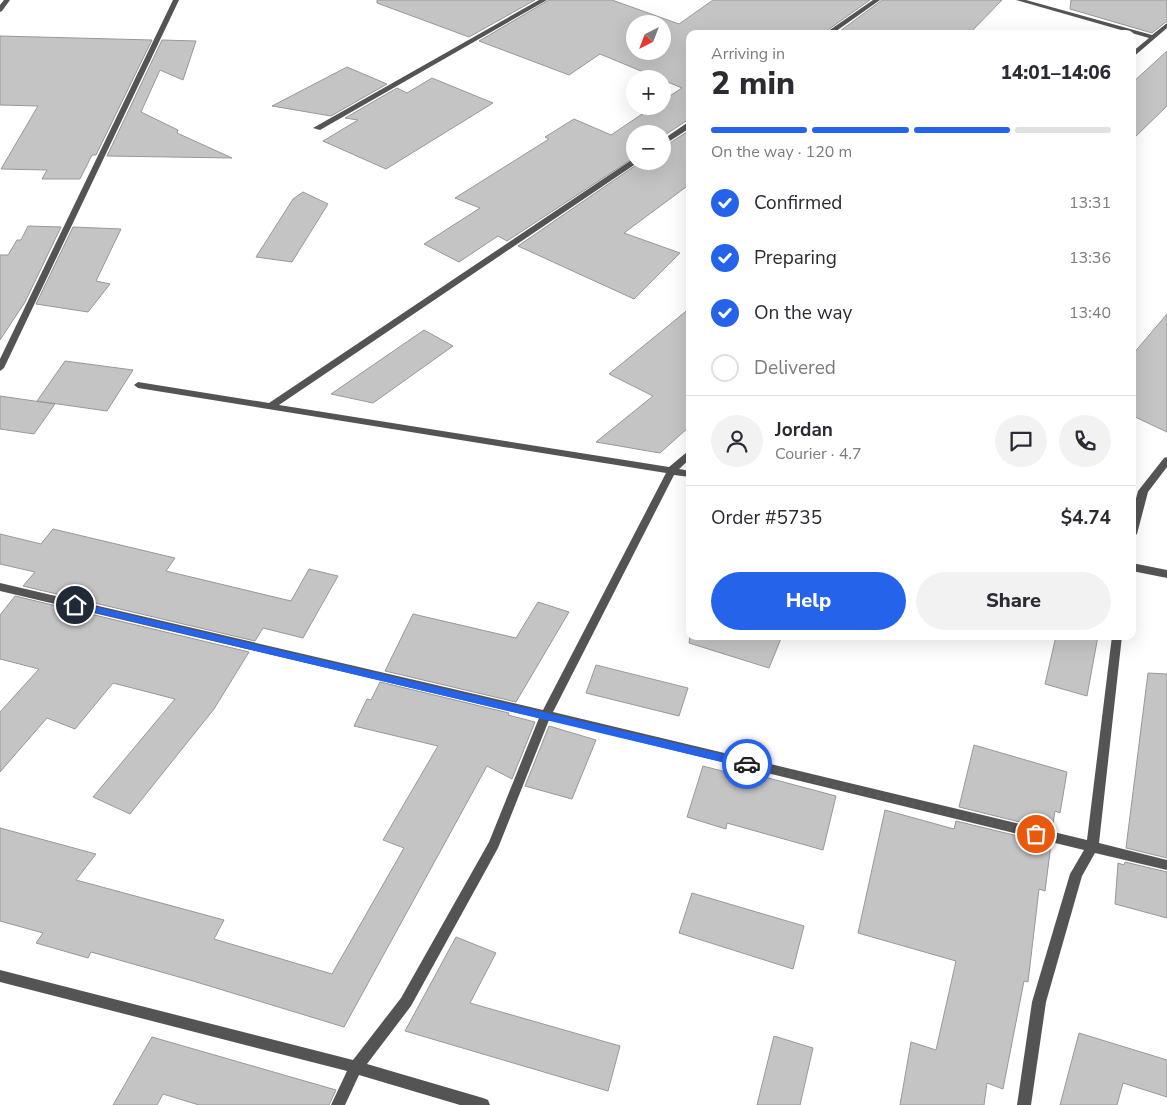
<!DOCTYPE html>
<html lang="en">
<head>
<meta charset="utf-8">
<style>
  body { margin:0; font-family:"Nunito Sans",sans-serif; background:#f2f2f3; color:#2b2b33; height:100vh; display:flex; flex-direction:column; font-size:19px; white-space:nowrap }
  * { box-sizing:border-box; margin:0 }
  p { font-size:16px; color:#7c7c81 }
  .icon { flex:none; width:28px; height:28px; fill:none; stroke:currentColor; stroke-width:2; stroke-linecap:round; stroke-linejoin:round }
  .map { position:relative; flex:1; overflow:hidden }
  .side { position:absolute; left:686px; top:30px; width:450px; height:610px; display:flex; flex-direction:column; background:#fff; border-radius:10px; box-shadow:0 5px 20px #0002 }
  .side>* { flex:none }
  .needle { width:32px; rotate:222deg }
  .controls { position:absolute; left:626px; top:15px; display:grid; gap:10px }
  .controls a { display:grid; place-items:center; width:45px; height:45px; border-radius:50%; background:#fff; box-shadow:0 5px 20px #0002; font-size:25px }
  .pin { position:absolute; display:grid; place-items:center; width:42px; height:42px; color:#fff; margin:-21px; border:2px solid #fff; border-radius:50%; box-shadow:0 1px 5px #0007 }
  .courier { position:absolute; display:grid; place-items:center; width:50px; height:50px; margin:-25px; border:4px solid #2563eb; border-radius:50%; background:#fff; color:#222; box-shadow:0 1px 6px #0007 }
  .overview em { font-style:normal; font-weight:800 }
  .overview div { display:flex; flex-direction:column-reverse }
  .overview { display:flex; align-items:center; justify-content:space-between; height:85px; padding:0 25px }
  h1 { font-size:32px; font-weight:800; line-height:38px }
  .bar { display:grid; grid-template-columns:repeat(4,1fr); gap:8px 5px; align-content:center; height:60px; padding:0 25px }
  .bar i { height:6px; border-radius:4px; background:#e1e1e2 }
  .bar .current { background:#2563eb }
  .bar p { grid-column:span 4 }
  .line { display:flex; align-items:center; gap:12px; padding:0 25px; border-top:1px solid #e1e1e2 }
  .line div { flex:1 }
  .round { display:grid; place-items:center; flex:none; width:52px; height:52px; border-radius:26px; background:#f2f2f3 }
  ol { padding:0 25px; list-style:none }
  li { display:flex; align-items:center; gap:15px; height:55px }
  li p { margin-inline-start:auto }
  li .icon { padding:5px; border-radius:50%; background:#2563eb; color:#fff; stroke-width:4 }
  li:last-child { color:#7c7c81 }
  li i { width:28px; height:28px; border:2px solid #e1e1e2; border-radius:50% }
  .action { display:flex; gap:10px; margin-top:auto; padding:10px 25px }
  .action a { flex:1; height:58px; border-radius:30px; background:#2563eb; color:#fff; font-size:20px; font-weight:800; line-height:58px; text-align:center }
  .action a+a { background:#f2f2f3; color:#2b2b33 }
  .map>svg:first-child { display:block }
</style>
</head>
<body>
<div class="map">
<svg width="1167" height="1105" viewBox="0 0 1167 1105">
  <rect width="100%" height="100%" fill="#fff"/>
  <path fill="#c4c4c4" stroke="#989898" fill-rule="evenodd" d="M377 0H535L469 37 377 3Z
    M549 0H612L679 24 713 0H870L822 34H690V121H686L662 137V134H635V157L507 241 498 236 459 262 424 244 480 208 455 198 549 139 545 137 574 119 611 135 654 106H662V101L682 88 600 54 569 75 479 41ZM635 24H662V51H635Z
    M882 0H1002L969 34H836Z
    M1071 0H1167V21L1152 33 1070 9Z
    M0 36 152 40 96 155H92L80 179H42L47 170 1 169 38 106 0 105Z
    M162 40 196 41 183 80 160 70 141 112 178 130 177 133 232 158 107 156Z
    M1167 51V106L1132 140V83Z
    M347 67 387 84 331 116 272 106Z
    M432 78 493 103 386 169 323 141 358 120 345 118 397 88 407 93Z
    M690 130V184L624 233 680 253 634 299 518 246 642 161H662V148Z
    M303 192 328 204 292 262 256 257 293 199Z
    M28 226 61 227 25 302 0 340V255H8L17 240H21Z
    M73 227 121 229 96 281 110 284 88 312 36 304Z
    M690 308V426L660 453 596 442 653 396 609 374Z
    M1167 314V432L1133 416V354Z
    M424 330 453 346 373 403 331 394Z
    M65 361 133 370 107 411 37 401Z
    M0 396 55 404 34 434 0 429Z
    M53 529 175 558 166 571 291 601 309 569 338 576 303 638 263 628 255 641 23 586 35 572 0 564V534L41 544Z
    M15 596 249 652 214 709 130 814 93 797 175 699 113 683 75 729 47 718 0 772V712L39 669 0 659V615Z
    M538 602 569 612 516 702 385 671 413 614 516 638Z
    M690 636H782L769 668 689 643Z
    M1056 636H1098L1087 696 1045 684Z
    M596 665 688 688 679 716 586 693Z
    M1148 673 1167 674V858L1126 848Z
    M380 682 509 713 508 715 535 722 512 779 487 766 344 1027 193 981 91 952 88 958 36 943 43 933 0 921V828L96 854 76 880 224 920 214 939 332 974 404 848 383 840 438 746 354 726 367 699 371 700Z
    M549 726 596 740 572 799 525 786Z
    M974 745 1067 772 1060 813 1055 811 1052 830 959 807Z
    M703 766 741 776 742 771 836 796 823 850 727 823 726 829 687 817Z
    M885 810 954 829 956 821 1051 844 1045 891 1039 889 1028 982 1024 981 1003 1089 987 1083 984 1105H900L911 1042 936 1050 956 961 858 933Z
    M1125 862 1167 872V918L1115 904 1118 863 1124 865Z
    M692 893 804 926 793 969 679 933Z
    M456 937 496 953 470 1003 620 1046 608 1091 405 1031Z
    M1079 1033 1167 1060V1097L1123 1083 1117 1105H1060Z
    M774 1036 813 1048 800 1105H757Z
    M152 1037 336 1090 329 1105H199L163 1094 157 1105H113Z"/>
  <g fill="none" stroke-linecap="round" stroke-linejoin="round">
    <path fill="#545454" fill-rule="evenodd" d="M4 0H10L2 11 0 12V5Z
      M173 0H179L4 368 0 371V359Z
      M539 0H547L320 130 313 128Z
      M873 0H880L832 34H824Z
      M1016 0H1026L1152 35 1167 23V28L1132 58V52L1149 38Z
      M687 123H690V128L662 146V140Z
      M633 159H635V161H640L279 405 669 467 687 452 690 451V459L679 469 690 471V477L674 475 553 712 1087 840 1112 636H1122L1099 843 1167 860V870L1095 853 1082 876 1046 1002 1031 1105H1017L1032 1002 1070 874 1084 850 549 720 498 848 411 1006 367 1064 483 1098 488 1100 490 1105H460L359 1075 345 1105H331L347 1071 0 982V970L353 1060 401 998 489 842 539 718 0 591V583L543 710 666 473 138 388 134 385 138 382 269 403Z
      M1167 457V467L1148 492 1137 534 1132 537V513L1138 491 1164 458Z
      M1132 563 1167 570V578L1132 571Z"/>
  </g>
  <path fill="#2563eb" d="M75 602 747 760 752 764 747 768 72 607 71 605Z"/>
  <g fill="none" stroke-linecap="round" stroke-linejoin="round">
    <path stroke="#595959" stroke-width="5" stroke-dasharray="0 9" d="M747 764 1036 834"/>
  </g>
</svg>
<div class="controls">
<a><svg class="needle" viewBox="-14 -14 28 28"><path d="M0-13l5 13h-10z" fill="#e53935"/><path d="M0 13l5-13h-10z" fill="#7c7c81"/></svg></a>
<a>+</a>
<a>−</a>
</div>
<div class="pin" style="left:1036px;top:834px;background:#ea580c"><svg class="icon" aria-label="bag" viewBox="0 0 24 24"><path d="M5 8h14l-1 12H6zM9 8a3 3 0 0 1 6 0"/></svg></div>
<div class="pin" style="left:75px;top:605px;background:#1f2937"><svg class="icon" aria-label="home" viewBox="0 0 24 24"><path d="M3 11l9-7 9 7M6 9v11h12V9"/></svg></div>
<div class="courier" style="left:747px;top:764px"><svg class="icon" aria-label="car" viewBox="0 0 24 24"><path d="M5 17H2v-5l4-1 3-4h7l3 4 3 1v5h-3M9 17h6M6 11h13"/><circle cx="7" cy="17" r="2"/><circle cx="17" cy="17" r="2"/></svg></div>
<section class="side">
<div class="overview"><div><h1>2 min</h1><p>Arriving in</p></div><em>14:01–14:06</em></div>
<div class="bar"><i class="current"></i><i class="current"></i><i class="current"></i><i></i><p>On the way · 120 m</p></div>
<ol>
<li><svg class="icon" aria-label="check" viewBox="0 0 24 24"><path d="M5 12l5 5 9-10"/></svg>Confirmed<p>13:31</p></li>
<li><svg class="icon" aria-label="check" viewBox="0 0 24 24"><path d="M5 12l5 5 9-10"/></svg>Preparing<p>13:36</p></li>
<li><svg class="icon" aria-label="check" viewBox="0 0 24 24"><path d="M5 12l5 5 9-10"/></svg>On the way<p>13:40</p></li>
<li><i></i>Delivered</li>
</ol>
<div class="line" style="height:90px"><a class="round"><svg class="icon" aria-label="person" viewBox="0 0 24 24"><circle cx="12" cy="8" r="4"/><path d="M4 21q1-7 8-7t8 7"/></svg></a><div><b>Jordan</b><p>Courier · 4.7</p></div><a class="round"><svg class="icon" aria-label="chat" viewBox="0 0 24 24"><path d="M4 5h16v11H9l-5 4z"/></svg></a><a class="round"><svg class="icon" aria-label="phone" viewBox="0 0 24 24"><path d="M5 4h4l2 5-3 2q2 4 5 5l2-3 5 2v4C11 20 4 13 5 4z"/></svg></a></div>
<div class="line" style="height:65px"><div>Order #5735</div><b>$4.74</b></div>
<div class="action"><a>Help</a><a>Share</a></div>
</section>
</div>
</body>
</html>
